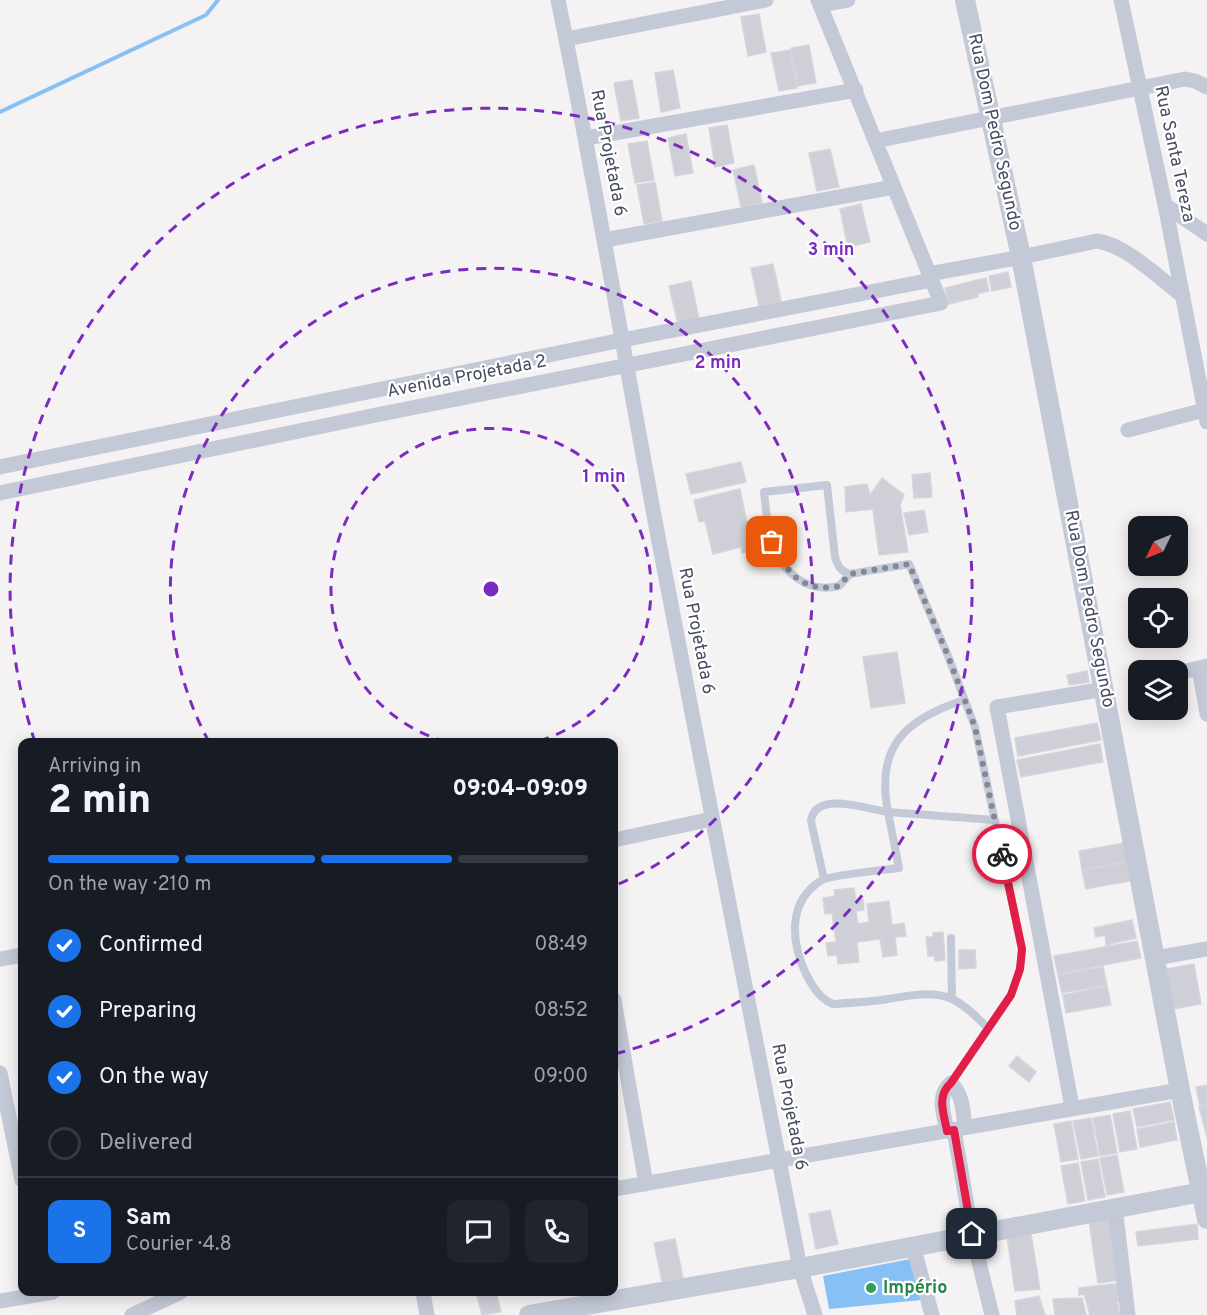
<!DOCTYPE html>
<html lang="en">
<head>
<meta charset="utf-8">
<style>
  body { margin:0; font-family:Overpass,sans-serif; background:#20242c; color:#f1f3f6; height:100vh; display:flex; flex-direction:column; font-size:22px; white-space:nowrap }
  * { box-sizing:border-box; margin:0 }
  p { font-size:20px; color:#9ea1a6 }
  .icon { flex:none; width:33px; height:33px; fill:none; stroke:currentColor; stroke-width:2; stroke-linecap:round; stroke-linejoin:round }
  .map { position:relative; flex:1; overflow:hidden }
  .details { position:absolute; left:18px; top:738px; width:600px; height:558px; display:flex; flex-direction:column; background:#171b24; border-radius:12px; box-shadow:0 3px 15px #0003 }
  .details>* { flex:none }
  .needle { width:39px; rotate:227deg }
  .buttons { position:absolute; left:1128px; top:516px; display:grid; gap:12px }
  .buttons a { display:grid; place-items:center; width:60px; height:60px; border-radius:12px; background:#171b24; box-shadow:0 3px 15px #0003; font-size:30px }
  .pin { position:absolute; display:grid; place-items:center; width:51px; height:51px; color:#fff; margin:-26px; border-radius:12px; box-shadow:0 3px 9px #0006 }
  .courier { position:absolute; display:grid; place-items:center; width:60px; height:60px; margin:-30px; border:4px solid #e11d48; border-radius:50%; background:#fff; color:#222; box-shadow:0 2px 8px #0007 }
  .summary em { font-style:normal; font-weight:800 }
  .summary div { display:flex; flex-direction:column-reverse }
  .summary { display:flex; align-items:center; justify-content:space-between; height:102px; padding:0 30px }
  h1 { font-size:39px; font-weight:800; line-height:45px }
  .bar { display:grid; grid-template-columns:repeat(4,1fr); gap:9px 6px; align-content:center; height:72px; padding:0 30px }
  .bar i { height:8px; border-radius:4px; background:#363941 }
  .bar .selected { background:#1a73e8 }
  .bar p { grid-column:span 4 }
  .line { display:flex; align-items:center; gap:15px; padding:0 30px; border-top:2px solid #363941 }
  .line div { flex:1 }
  .round { display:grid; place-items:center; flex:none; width:63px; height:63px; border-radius:12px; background:#20242c }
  ol { padding:0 30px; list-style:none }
  li { display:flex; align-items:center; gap:18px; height:66px }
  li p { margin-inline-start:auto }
  li .icon { padding:6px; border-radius:50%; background:#1a73e8; color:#fff; stroke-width:4 }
  li:last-child { color:#9ea1a6 }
  li i { width:33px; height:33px; border:3px solid #363941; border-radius:50% }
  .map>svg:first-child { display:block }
</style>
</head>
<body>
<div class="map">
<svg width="1207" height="1315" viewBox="0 0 1207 1315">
  <rect width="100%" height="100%" fill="#f4f2f2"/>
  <path fill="#87c0f5" d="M910 1259 921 1300 829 1309 823 1276Z"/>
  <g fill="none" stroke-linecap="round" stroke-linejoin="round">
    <path stroke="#87c0f5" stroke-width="4" d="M0 112 206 15 218 0"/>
  </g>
  <path fill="#cecfd7" stroke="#d5d5dd" stroke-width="1.5" d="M759 14 766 52 748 56 741 17Z
    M809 45 816 83 798 86 791 48Z
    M790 50 797 88 779 91 771 53Z
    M673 70 680 108 661 112 655 73Z
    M632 80 639 118 621 121 614 83Z
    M727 125 734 163 715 167 709 128Z
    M686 134 693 173 675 176 668 138Z
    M647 141 654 180 635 183 628 144Z
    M830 149 839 187 817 191 809 153Z
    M754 165 762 203 741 207 733 170Z
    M655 182 662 221 644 224 637 185Z
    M861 204 870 242 848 247 840 209Z
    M773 264 781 301 759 306 751 268Z
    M1008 272 1011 287 992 291 989 276Z
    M986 278 989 291 977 294 978 297 949 304 945 288Z
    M691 281 699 319 678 324 669 286Z
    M741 462 746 482 691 494 686 474Z
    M930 473 932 497 914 498 912 475Z
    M882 478 904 495 900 505 908 552 879 555 873 509 846 512 845 487 867 484 870 495Z
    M740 489 747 523 757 521 763 548 742 553 741 547 713 554 705 521 699 522 694 500Z
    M924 510 928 532 909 535 904 513Z
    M897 652 905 703 871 708 863 657Z
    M1087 671 1089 682 1069 685 1067 675Z
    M1097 723 1101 740 1018 756 1015 738Z
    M1100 744 1103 762 1021 777 1017 760Z
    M1123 843 1127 861 1082 870 1079 851Z
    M1127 862 1130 881 1086 889 1082 871Z
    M854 888 856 900 863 899 864 910 856 911 858 924 869 922 867 904 889 901 892 925 904 923 906 936 895 937 897 955 883 957 880 939 857 942 859 962 838 964 837 955 828 956 826 943 836 942 832 913 825 914 823 898 835 896 834 890Z
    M1132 920 1136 938 1106 945 1105 935 1096 937 1094 928Z
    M943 932 945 960 935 961 934 956H928L926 937H933V933Z
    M1137 941 1141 958 1058 974 1054 956Z
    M959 950H975L976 968 959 969Z
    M1194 964 1201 1004 1174 1009 1166 969Z
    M1103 967 1107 985 1062 993 1058 975Z
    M1107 986 1111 1005 1066 1013 1063 995Z
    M1017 1056 1036 1072 1029 1082 1009 1066Z
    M1207 1085V1105L1200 1106 1196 1087Z
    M1170 1102 1174 1120 1137 1127 1133 1109Z
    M1207 1105V1137L1199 1107Z
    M1130 1111 1137 1149 1120 1152 1113 1114Z
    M1110 1115 1117 1153 1100 1156 1093 1118Z
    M1091 1118 1098 1156 1081 1159 1073 1121Z
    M1071 1121 1078 1159 1061 1162 1054 1124Z
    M1174 1122 1177 1140 1140 1147 1137 1129Z
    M1117 1155 1124 1192 1107 1195 1100 1158Z
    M1098 1159 1105 1197 1088 1200 1081 1162Z
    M1078 1163 1085 1201 1068 1204 1061 1166Z
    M830 1210 838 1244 816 1249 809 1214Z
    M1111 1218 1121 1280 1098 1283 1089 1221Z
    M1197 1224 1198 1239 1138 1246 1136 1232Z
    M1031 1234 1040 1289 1015 1291 1007 1237Z
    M675 1239 683 1278 662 1282 654 1243Z
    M1122 1283 1124 1298 1117 1302 1120 1315H1090L1084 1294 1079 1295V1288Z
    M476 1292H496L501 1312 482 1315Z
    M1039 1296 1045 1315H1017L1015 1301Z
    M1082 1298 1086 1315H1055L1053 1299Z"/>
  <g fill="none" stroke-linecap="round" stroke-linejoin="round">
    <path stroke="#c4c9d7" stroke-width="8" d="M850 574 839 586C806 594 783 572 772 543 767 528 766 508 764 492L827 485 835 557C838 566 840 571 850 574L909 564 948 656 975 727 1022 949 1020 969 1011 995 951 1083
      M964 700C906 719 875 746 888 812L995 820
      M824 879 811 821C815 790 867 809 888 812L899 868C885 870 831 875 822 880 787 901 791 942 806 974 813 987 819 998 833 1004 851 1003 870 1002 888 999 909 996 931 990 952 999 966 1005 977 1018 988 1028
      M951 938 952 999"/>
    <path stroke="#c4c9d7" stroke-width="15" d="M558 0C595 180 625 361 659 542 705 784 754 1025 800 1268L815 1315
      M1121 0 1165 205 1207 422
      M820 5 848 0
      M566 39 766 0
      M586 138 856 90
      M875 141 1185 79 1195 81 1207 87
      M1165 205 1207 234
      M604 240 894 187
      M929 274 1021 257 1097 241C1126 245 1159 278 1183 296
      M1128 430 1204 410
      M0 467 622 340 932 280
      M0 493 376 415 941 303 818 0
      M1199 668 1207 714
      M1178 673 1207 666
      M614 840 712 819
      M1155 958 1207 949
      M0 959 22 955
      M614 1000 646 1184
      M0 1073 22 1180
      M1072 1107 997 707 1105 689
      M954 1130 972 1234 992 1315
      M947 1131C944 1114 936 1096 951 1083 963 1095 963 1111 965 1127
      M614 1189 1180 1090
      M1115 1207 1128 1315
      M913 1246 932 1315
      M423 1292 427 1315
      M0 1301 53 1292
      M132 1315 181 1292"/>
    <path stroke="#c4c9d7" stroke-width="20" d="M965 0 1021 257 1180 1090 1207 1219
      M529 1315 800 1268 1202 1192"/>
  </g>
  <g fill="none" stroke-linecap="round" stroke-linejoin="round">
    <path stroke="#848794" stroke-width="6" stroke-dasharray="0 10.8" d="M772 542C787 571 798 591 835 587L839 586 850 574 909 564 948 656 975 727 1002 854"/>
    <path stroke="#e11d48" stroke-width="8" d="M972 1234 954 1130 947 1131C944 1114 936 1096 951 1083L1011 995 1020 969 1022 949 1002 854"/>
  </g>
  <g fill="none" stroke="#7b2cbf" stroke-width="3" stroke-dasharray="10 8">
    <path d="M446 742A160 160 0 1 1 536 742"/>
    <path d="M209 742A321 321 0 1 1 614 886"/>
    <path d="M35 742A481 481 0 1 1 615 1054"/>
  </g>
  <circle fill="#2e9e5b" stroke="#fff" stroke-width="2" cx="871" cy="1288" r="6"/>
  <g text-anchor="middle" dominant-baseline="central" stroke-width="4.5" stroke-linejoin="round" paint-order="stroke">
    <g font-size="18" fill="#474e61" stroke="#fff">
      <text transform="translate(994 132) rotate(78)">Rua Dom Pedro Segundo</text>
      <text transform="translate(608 153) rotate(79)">Rua Projetada 6</text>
      <text transform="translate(1174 154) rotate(78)">Rua Santa Tereza</text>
      <text transform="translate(467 377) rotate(-11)">Avenida Projetada 2</text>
      <text transform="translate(1089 609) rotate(79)">Rua Dom Pedro Segundo</text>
      <text transform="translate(696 631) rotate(79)">Rua Projetada 6</text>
      <text transform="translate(789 1107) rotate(79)">Rua Projetada 6</text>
    </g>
    <g font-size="18" font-weight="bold" fill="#27864d" stroke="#fff" text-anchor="start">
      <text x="883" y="1288">Império</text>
    </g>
  </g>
  <circle cx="491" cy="589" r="9" fill="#7b2cbf" stroke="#fff" stroke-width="3"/>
  <g font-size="18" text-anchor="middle" font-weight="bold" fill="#7b2cbf" stroke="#fff" stroke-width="4.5" stroke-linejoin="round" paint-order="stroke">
    <text x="831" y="255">3 min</text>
    <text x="718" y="368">2 min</text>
    <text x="604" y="482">1 min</text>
  </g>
</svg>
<div class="buttons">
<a><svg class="needle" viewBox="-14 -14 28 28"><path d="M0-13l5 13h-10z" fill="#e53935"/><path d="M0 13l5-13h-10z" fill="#9ea1a6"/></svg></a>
<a><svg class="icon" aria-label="locate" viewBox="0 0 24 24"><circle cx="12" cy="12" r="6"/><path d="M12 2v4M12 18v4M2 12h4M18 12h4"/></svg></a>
<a><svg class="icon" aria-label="layers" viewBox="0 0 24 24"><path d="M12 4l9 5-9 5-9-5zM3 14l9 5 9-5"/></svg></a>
</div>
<div class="pin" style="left:772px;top:542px;background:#ea580c"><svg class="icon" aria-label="bag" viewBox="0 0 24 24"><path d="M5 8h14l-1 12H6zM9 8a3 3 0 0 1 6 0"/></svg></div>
<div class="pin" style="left:972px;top:1234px;background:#1f2937"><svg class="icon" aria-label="home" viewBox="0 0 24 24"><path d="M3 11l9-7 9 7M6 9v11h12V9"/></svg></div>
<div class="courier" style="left:1002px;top:854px"><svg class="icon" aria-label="bike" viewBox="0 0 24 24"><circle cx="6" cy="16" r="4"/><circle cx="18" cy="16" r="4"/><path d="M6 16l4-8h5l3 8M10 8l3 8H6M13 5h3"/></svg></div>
<section class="details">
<div class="summary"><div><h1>2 min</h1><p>Arriving in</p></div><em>09:04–09:09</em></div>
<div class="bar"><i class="selected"></i><i class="selected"></i><i class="selected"></i><i></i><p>On the way · 210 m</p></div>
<ol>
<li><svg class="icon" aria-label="check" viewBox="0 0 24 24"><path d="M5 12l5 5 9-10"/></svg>Confirmed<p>08:49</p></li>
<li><svg class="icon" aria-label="check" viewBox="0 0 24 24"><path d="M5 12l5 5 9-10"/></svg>Preparing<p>08:52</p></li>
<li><svg class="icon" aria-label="check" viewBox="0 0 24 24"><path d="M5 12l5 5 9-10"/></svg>On the way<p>09:00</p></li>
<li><i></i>Delivered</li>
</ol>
<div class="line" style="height:108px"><b class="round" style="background:#1a73e8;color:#fff">S</b><div><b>Sam</b><p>Courier · 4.8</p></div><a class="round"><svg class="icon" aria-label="chat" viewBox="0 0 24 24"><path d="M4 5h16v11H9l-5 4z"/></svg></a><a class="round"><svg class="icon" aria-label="phone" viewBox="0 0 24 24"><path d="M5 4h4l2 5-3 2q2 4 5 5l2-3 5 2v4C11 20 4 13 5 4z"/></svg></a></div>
</section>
</div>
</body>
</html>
